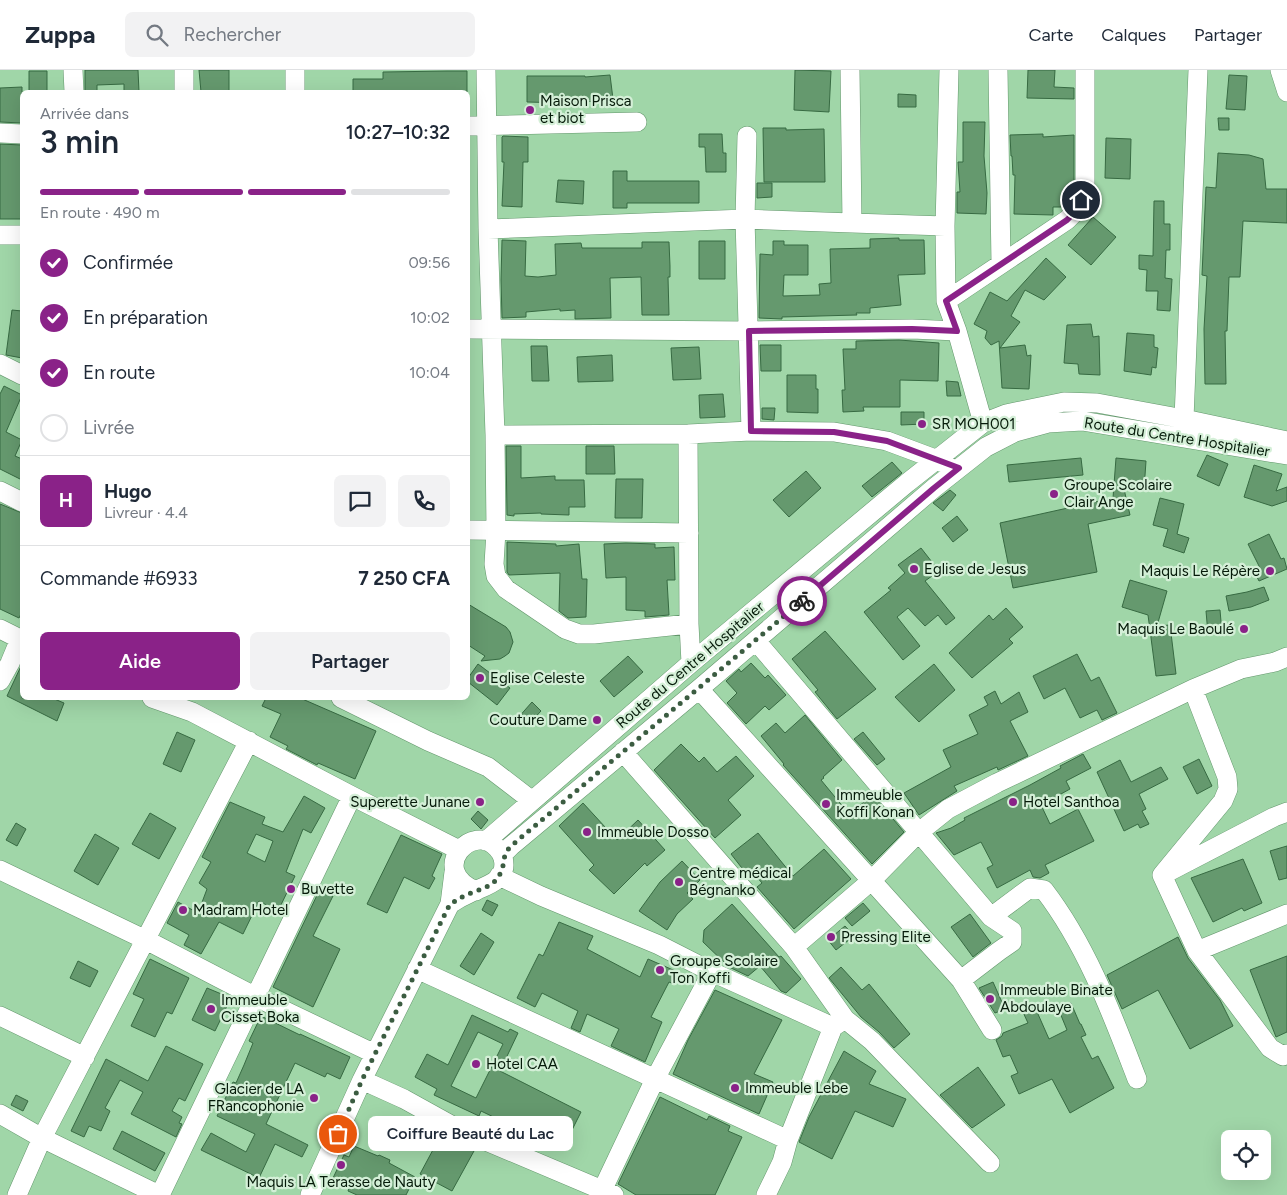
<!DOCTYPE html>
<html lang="fr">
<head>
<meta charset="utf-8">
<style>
  body { margin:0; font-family:Figtree,sans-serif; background:#f2f2f3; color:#1f2937; height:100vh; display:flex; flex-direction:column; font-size:19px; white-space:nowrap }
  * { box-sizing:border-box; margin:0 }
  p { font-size:16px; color:#747a83 }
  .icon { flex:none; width:28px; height:28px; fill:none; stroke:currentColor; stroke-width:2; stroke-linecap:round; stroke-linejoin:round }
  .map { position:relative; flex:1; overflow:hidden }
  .details { position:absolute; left:20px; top:20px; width:450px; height:610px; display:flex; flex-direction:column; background:#fff; border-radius:8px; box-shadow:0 5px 20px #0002 }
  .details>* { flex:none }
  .tools { position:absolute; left:1221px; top:1060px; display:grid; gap:10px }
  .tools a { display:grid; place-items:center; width:50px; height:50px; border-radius:8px; background:#fff; box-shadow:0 5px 20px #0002; font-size:25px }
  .pin { position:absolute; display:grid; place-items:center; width:42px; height:42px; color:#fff; margin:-21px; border:2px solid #fff; border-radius:50%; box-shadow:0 1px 5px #0007 }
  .courier { position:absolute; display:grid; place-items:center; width:50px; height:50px; margin:-25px; border:4px solid #8a2288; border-radius:50%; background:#fff; color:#222; box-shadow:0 1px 6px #0007 }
  .bubble { position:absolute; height:35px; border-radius:8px; background:#fff; box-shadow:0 5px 20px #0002; font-size:16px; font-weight:600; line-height:35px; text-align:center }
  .head em { font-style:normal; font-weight:600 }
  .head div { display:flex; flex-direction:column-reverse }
  .head { display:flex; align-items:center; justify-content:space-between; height:85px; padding:0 20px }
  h1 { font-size:32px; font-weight:600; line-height:38px }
  .bar { display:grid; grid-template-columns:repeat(4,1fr); gap:8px 5px; align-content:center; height:60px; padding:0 20px }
  .bar i { height:6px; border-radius:4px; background:#e0e1e3 }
  .bar .current { background:#8a2288 }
  .bar p { grid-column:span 4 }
  .line { display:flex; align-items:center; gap:12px; padding:0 20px; border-top:1px solid #e0e1e3 }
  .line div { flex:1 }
  .round { display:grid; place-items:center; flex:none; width:52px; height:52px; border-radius:8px; background:#f2f2f3 }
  ol { padding:0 20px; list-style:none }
  li { display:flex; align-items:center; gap:15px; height:55px }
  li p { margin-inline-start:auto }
  li .icon { padding:5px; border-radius:50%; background:#8a2288; color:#fff; stroke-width:4 }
  li:last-child { color:#747a83 }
  li i { width:28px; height:28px; border:2px solid #e0e1e3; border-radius:50% }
  .primary-button { display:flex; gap:10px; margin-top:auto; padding:10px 20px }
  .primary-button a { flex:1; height:58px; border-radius:8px; background:#8a2288; color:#fff; font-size:20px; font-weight:600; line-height:58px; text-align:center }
  .primary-button a+a { background:#f2f2f3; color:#1f2937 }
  header { display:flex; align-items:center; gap:30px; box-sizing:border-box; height:70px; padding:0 25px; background:#fff; border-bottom:1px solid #e0e1e3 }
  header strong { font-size:24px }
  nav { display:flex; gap:28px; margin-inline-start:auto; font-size:18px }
  .search { width:350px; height:45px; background:#f2f2f3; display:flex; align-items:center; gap:12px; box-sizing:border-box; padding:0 18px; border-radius:8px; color:#747a83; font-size:19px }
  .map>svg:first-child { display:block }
</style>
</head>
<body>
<header>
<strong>Zuppa</strong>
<div class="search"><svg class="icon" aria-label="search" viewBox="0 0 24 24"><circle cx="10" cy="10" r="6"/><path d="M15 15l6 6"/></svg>Rechercher</div>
<nav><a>Carte</a><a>Calques</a><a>Partager</a></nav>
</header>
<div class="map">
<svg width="1287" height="1125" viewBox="0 0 1287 1125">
  <rect width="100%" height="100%" fill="#a0d6a8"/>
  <path fill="#65996e" stroke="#376a42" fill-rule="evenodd" d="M85 0H138L139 22H124V14L97 15V22H85Z
    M199 0H229V22H201Z
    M795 0 831 1 829 42 794 40Z
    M1028 0H1055L1054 17 1074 18V29L1027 28Z
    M29 1H47V22H29Z
    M447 1H467V22H353V9H383V2Z
    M610 5 613 29 585 32V35H568V33L527 32V6H585V7Z
    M1229 5 1247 6 1245 40 1226 39Z
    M22 17V53L0 52V18Z
    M898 24 916 25V37H898Z
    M1218 48H1229V60H1219Z
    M963 52H985L984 86 987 123 986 144 957 143V122H960L958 92H963Z
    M763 58H786V60L824 59 825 112H764Z
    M699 64H722L723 83H726V102H706L705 77H699Z
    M1043 64V67L1074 65V117L1073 119H1068L1069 129 1064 137H1053V145L1014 144 1015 105H1013L1012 86H1011L1010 65Z
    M503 66 528 67V92H523L522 137 502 136 504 92H502V67Z
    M1106 68 1131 69 1130 109 1105 108Z
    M0 74 22 75V149H0Z
    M1218 83 1249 85 1263 89 1266 119H1287V153L1243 151 1240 207H1229L1227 261H1225L1226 314H1205L1204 259 1207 206 1202 205 1206 117 1216 118Z
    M613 101H627V111H699V133H627V138H613Z
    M558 110 584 111 583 134 556 132Z
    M757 113H772V127L757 128Z
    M1154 131H1164V154H1170V180H1166L1165 208 1172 209 1170 241 1157 240 1158 221H1146L1147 200 1139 199V185L1153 186Z
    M1093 147 1116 167 1091 195 1068 175Z
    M899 168V170H924L925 204 898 205 901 235 870 238V243H856L857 245 782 247V249L759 248 760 184 773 185V171H784V175H808V205H784L783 226 820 225 819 214 831 213 830 179 870 178V169Z
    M502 170 526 171 525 206 538 207 556 205 555 174 581 173 582 178H642V172H669L670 196V207H668L669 245H642L641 207 610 208 611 248 575 249V240L560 241V239L526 242V247L502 248 501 210Z
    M699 171H725V209H699Z
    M1046 188 1066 207 1044 230 1025 220 1011 246 1020 252 1000 278 1025 275 1027 286 1031 285 1029 319 1002 318 999 271 991 275 985 268 987 261 974 254 990 222 1007 231Z
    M12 240 22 241V288L6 285Z
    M1091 254 1093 267 1099 266 1100 305 1079 304 1078 294 1064 293 1067 255Z
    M1127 263 1154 265V277L1158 278 1156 298 1152 297 1151 305 1124 301Z
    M899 270 939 273 938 311 900 310V337H863L864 341 843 342 842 320H845L843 279H856V271Z
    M760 275H781V301H761Z
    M531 276H547L549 311H532Z
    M699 277 701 309 673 310 671 278Z
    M612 285 613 311 578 312 577 287Z
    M787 305H816V319H818V343L787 342Z
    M946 311 958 312 961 326H947Z
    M4 316 22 325 6 362 22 370 15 386 22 389V410L0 399V324Z
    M723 324 725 347 700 348 699 325Z
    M762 338H775L774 350 762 349Z
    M901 342H924V354L901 355Z
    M506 376H521V408L555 406V410H584L585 437H569V445L541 444V443L514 444V446L507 445Z
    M586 376H614L615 404H586Z
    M1207 385 1228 394 1219 416 1197 406Z
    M1081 388 1083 405 1009 412 1007 395Z
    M1116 388 1146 391 1144 420 1124 419 1130 445 1088 454 1097 502 1013 518 1000 453 1113 428Z
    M892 392 902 403 872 427 862 416Z
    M1254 395 1282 404 1276 421 1287 417V431L1272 436 1244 427Z
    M806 401 821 418 789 447 773 430Z
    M616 409H643L642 448H615Z
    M950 420 956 425 943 441 933 433Z
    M1160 428 1184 434 1177 464 1189 468 1184 483 1163 476 1168 459 1153 455Z
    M0 434 22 443V542L19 548 0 539Z
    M957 446 968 460 953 472 942 458Z
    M1269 464 1281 489 1284 488 1287 499 1259 511 1254 501 1260 498 1248 474Z
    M507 472 556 474V476L579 474 582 509H587L586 547 568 548 559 541 560 503 509 505 507 502Z
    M626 473 655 474V478L674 477 675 510H667L669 545 645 547V541L626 540V507L606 508 604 474Z
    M921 478 939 501 925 511 955 548 946 555 938 545 925 556 908 538 897 547 920 576 903 590 864 542 891 520 888 518 905 503 898 495Z
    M1130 510 1167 521 1157 556 1170 555 1176 604 1156 606 1148 545 1122 537Z
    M1264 517 1269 530 1251 537 1229 541 1226 526 1247 522Z
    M468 534 506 557 510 562 513 572 509 583 505 586 500 589 481 591 485 586 468 575Z
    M1006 538 1023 557 1009 569 1013 573 972 608 949 583 989 545 993 550Z
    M1220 540 1222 563 1208 564 1206 541Z
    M825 561 876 619 837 649 815 622 818 620 792 589Z
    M1077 584 1091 611 1099 607 1117 643 1102 650 1097 640 1080 648 1065 618 1044 629 1033 606Z
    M628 586 643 602 614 627 600 611Z
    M751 593 765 608 768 605 786 625 769 640 765 636 746 654 727 633 737 623 726 611 739 599 741 602Z
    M22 594V628H52L64 633 57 651 7 626Z
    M478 594 510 618 497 635 468 612V608Z
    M934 594 955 620 919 652 895 627Z
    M995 621 1001 634 1019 622 1028 642 1010 651 1028 686 998 700 997 697 954 716 957 721 919 745 904 723 951 697 943 680 978 664 969 645 988 635 984 627Z
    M266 628H300L376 661 355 709 318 693 317 695 286 679 288 676 270 667 281 644 262 636Z
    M532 632 541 641 526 657 517 649Z
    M805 645 842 690 823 707 824 708 821 710 849 744 873 725 904 762 872 794 783 695 784 694 761 666 776 653 785 663Z
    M177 662 195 670 181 702 163 694Z
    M863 662 885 689 877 695 854 669Z
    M681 674 699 692 704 687 717 702 736 686 754 706 728 730 741 745 715 768 654 700Z
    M1083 684 1091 698 1066 711 1070 719 1041 735 1050 754 1078 739 1094 771 1045 795 1049 803 1040 808 1033 807 1030 800 997 818 987 798 993 795 981 772 954 785 936 763 951 758 965 750 964 748 1030 715 1061 698 1060 696Z
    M1199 689 1212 716 1197 724 1183 697Z
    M1120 690 1131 712 1161 697 1168 709 1139 724 1146 739 1142 741 1149 754 1140 758 1138 754 1124 761 1097 702Z
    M304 726 325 738 311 763 303 759 286 802 295 806 278 841 259 831 243 864 219 852 201 884 184 875 189 865 167 853 178 832 198 843 207 819 199 813 211 792 202 787 230 732 265 747 262 754 283 762ZM256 764 273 771 265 792 247 783Z
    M583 733 617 770 638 750 665 780 647 796 645 793 614 824 589 800 594 795 559 756Z
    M478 741 488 750 481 759 471 749Z
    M150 743 176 758 159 789 132 774Z
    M16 753 26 759 17 776 6 770Z
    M758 763 793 806 824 779 851 809 794 859 757 817 762 813 749 798 745 802 731 784Z
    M95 764 119 778 98 815 74 801Z
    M401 765 442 784 432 806 435 808 429 819 404 807 387 843 367 834Z
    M1287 776V808L1279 810 1270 781Z
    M1243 789 1262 833 1244 841 1242 838 1213 852 1191 808Z
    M682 791 700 810 687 823 693 829 677 844 667 860 639 841 660 812Z
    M320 819 333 826 313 866 340 879 313 937 273 917Z
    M487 830 498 835 492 846 482 840Z
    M863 833 870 841 852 856 845 848Z
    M732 834 779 887 781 886 801 909 786 923 781 921 760 896 748 906 729 897 703 872 704 860Z
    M970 844 991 873 973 887 951 857Z
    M559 852 593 866 587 879 640 907 648 889 680 903 674 914 669 912 651 947 662 952 645 992 611 976 619 959 587 944 580 962 571 958 578 941 542 923 535 937 517 928 539 884 543 886Z
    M845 856 854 866 836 880 828 870Z
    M481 863 494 872 474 905 460 896Z
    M1178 867 1188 888 1220 930 1233 956 1190 979 1158 920 1122 939 1107 905Z
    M1287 886V962L1276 967 1250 900Z
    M150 889 189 908 172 944 167 942 155 967 131 956 144 929 133 924Z
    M78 891 98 901 90 917 70 908Z
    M841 897 862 920 869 914 910 964 894 978 879 962 861 947 829 908Z
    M993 912 1005 939 995 943 979 918Z
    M207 918 231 928 215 961 192 950Z
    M715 920 782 950 754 1004 773 1012 759 1044 673 1004 688 970Z
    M1071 933 1080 954H1081L1086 965 1081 967 1092 989 1098 986 1114 1018 1070 1043 1052 1009 1019 1024 1011 1006 1018 1003 1010 985 1003 987 996 970 1002 966 1003 963 1028 953 1022 940 1034 935 1049 969 1067 960 1058 938Z
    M472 945 508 962 510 959 518 963 500 1001 581 1042 571 1062 569 1061 560 1080 526 1066 527 1063 481 1041 479 1046 434 1025 437 1019 415 1007 427 984 448 995ZM478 962 503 974 476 1028 451 1016Z
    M261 946 300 965V964L350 987 340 1009 327 1003 325 1007 295 993 266 1054 308 1075 302 1087 275 1074 259 1108 201 1080 211 1063 246 1082 255 1064 217 1046 233 1012 236 1013 244 995 253 973 249 971Z
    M166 976 203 994 185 1031 179 1028 172 1041 182 1047 179 1053 182 1054 176 1067 131 1044 143 1022 120 1010 105 1038 110 1041 101 1061 89 1056 84 1067 71 1061 106 989 148 1011Z
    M844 981 876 1001 869 1014 906 1029 893 1057 855 1041 832 1089 799 1072 809 1047Z
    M978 997 1005 1035 972 1058 940 1025Z
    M16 1025 28 1031 23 1041 11 1035Z
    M660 1027 707 1050 709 1046 730 1056 728 1061 742 1067 715 1125H636L618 1114Z
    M122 1061 165 1083 155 1101 113 1079Z
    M442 1063 474 1081 452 1121 420 1104Z
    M354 1076 378 1086 379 1085 390 1090 389 1093 415 1107 406 1125H357L348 1121 350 1116 333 1108 344 1085 349 1087Z"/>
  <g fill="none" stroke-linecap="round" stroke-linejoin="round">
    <g stroke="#63976c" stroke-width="20">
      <path id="minor" d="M73 0 74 22
        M295 0V22
        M486 0 488 159 495 365 496 461 494 494 496 506 506 519 565 559 579 564H594L689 554
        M850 0 852 153 945 156
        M949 0 945 156 946 231 957 261 983 353
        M998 0 1001 194
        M1280 0 1287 22
        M184 22V0
        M468 56 637 52
        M0 63 22 64
        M747 66 745 149 751 361
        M488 159 745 149 852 153
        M0 165H22
        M946 231 1067 150 1075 142 1085 119V0
        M468 259 749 261 912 259 957 261
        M0 294 22 305
        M1184 349 1198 0
        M688 364 689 554 691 593
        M495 365 688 364 751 361 834 362 887 371 946 393
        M0 421 22 432
        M468 460 689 463
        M0 559 22 570
        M756 571 991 847 1012 861V872L999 881 961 910
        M0 611 10 593 20 569
        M699 619 961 910 992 960
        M152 628 192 642 352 726 459 780
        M341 628 428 671 488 697 531 730
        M623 682 794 877 845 949 872 971 990 1093
        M486 771 691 593 907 413 983 353 1006 344 1064 332 1097 333 1184 349 1287 371
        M503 788 505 782 511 776 699 619 934 418 986 377 1015 362 1048 353 1082 351 1287 385
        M0 800 146 870 256 927 375 984
        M1170 801 1274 747 1287 742
        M1162 805 1197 881 1270 978 1283 986 1287 984
        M1162 805 1223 731 1228 719 1227 707 1193 619
        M499 806 541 826 659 875 712 902 833 957 845 949
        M450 834C456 830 463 826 470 823 485 816 509 811 503 788 502 785 499 780 497 778 474 751 426 799 476 821
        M991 847 1030 818 1044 820C1087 876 1112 944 1137 1009
        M794 877 871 811 918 763 948 739 997 713 1193 619 1241 599 1275 592 1287 587
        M1197 881 1287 844
        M417 899 788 1070
        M0 946 85 987
        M362 1010 404 1029 460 1060 614 1125
        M0 1044 42 1068 159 1125
        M17 1125 42 1068 249 671
        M160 1125 352 726
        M310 1125 362 1010 450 834 454 802
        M600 1125 655 1009 712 902
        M766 1125 782 1092 788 1070 833 957"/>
    </g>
    <use href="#minor" stroke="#fff" stroke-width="19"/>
  </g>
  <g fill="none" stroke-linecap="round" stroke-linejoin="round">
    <path stroke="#3b5c41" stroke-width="5" stroke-dasharray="0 9" d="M338 1064 362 1010 450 834C457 830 463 826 471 823 483 818 493 817 500 804 506 793 501 786 511 776L802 531"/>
    <path stroke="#8a2288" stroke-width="6" d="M802 531 934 418 959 398 887 371 834 362 751 361 749 261 912 259 957 261 946 231 1067 150 1075 142 1081 130"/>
  </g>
  <g fill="#8a2288" stroke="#d4efd7" stroke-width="2">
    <circle cx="530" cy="40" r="5"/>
    <circle cx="922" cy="354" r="5"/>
    <circle cx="1054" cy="424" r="5"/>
    <circle cx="914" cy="499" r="5"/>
    <circle cx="1270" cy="501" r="5"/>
    <circle cx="1244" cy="559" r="5"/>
    <circle cx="480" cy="608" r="5"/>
    <circle cx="597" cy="650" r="5"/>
    <circle cx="480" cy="732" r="5"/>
    <circle cx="1013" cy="732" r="5"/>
    <circle cx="826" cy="734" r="5"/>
    <circle cx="587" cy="762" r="5"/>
    <circle cx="679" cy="812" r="5"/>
    <circle cx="291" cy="819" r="5"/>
    <circle cx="183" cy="840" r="5"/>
    <circle cx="831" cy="867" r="5"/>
    <circle cx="660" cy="900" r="5"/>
    <circle cx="990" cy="929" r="5"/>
    <circle cx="211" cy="939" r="5"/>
    <circle cx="476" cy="994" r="5"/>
    <circle cx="735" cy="1018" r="5"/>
    <circle cx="314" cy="1028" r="5"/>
    <circle cx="341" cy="1095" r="5"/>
  </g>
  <g text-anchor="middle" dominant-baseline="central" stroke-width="4.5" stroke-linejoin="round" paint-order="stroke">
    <g font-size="15" fill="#051a09" stroke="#d4efd7" text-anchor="start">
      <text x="540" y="31">Maison Prisca<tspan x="540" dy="17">et biot</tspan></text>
      <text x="932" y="354">SR MOH001</text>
      <text x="1064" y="415">Groupe Scolaire<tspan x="1064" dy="17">Clair Ange</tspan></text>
      <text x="924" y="499">Eglise de Jesus</text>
      <text x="1260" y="501" text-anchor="end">Maquis Le Répère</text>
      <text x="1234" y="559" text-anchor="end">Maquis Le Baoulé</text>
      <text x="490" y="608">Eglise Celeste</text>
      <text x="587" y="650" text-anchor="end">Couture Dame</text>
      <text x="836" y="725">Immeuble<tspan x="836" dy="17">Koffi Konan</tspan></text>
      <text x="470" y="732" text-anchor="end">Superette Junane</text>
      <text x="1023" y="732">Hotel Santhoa</text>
      <text x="597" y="762">Immeuble Dosso</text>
      <text x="689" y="803">Centre médical<tspan x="689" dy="17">Bégnanko</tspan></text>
      <text x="301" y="819">Buvette</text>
      <text x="193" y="840">Madram Hotel</text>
      <text x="841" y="867">Pressing Elite</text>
      <text x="670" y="891">Groupe Scolaire<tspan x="670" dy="17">Ton Koffi</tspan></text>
      <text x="1000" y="920">Immeuble Binate<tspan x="1000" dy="17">Abdoulaye</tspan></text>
      <text x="221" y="930">Immeuble<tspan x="221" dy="17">Cisset Boka</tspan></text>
      <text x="486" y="994">Hotel CAA</text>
      <text x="745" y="1018">Immeuble Lebe</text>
      <text x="304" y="1019" text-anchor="end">Glacier de LA<tspan x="304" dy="17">FRancophonie</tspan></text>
      <text x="341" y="1112" text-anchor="middle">Maquis LA Terasse de Nauty</text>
    </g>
    <g font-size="15" fill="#051a09" stroke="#d4efd7">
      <text transform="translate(1177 367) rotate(9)">Route du Centre Hospitalier</text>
      <text transform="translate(690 595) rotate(-40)">Route du Centre Hospitalier</text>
    </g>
  </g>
</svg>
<div class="tools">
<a><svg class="icon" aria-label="locate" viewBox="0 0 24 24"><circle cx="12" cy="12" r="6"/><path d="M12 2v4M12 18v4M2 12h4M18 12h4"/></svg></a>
</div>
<div class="pin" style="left:338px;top:1064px;background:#ea580c"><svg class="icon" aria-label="bag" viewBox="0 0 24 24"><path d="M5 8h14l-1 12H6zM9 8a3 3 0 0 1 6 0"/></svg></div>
<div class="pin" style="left:1081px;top:130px;background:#1f2937"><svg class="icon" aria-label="home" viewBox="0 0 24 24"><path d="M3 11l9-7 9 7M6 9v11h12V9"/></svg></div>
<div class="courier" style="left:802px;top:531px"><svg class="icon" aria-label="bike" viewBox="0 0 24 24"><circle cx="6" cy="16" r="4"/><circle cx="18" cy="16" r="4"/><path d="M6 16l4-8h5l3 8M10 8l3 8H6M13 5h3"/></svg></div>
<div class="bubble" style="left:368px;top:1046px;width:205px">Coiffure Beauté du Lac</div>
<section class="details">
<div class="head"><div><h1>3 min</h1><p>Arrivée dans</p></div><em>10:27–10:32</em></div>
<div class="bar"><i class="current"></i><i class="current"></i><i class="current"></i><i></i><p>En route · 490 m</p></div>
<ol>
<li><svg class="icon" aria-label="check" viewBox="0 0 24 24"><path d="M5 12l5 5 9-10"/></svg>Confirmée<p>09:56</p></li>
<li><svg class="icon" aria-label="check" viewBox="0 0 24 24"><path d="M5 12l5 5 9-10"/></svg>En préparation<p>10:02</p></li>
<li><svg class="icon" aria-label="check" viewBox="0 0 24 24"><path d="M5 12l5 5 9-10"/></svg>En route<p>10:04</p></li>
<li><i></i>Livrée</li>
</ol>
<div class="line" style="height:90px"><b class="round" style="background:#8a2288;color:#fff">H</b><div><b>Hugo</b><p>Livreur · 4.4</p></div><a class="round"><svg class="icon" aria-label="chat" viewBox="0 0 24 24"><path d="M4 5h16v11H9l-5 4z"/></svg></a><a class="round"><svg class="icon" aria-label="phone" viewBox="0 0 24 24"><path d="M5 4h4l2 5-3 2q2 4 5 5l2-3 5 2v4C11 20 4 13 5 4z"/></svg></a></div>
<div class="line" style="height:65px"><div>Commande #6933</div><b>7 250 CFA</b></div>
<div class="primary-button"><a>Aide</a><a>Partager</a></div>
</section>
</div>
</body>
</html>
